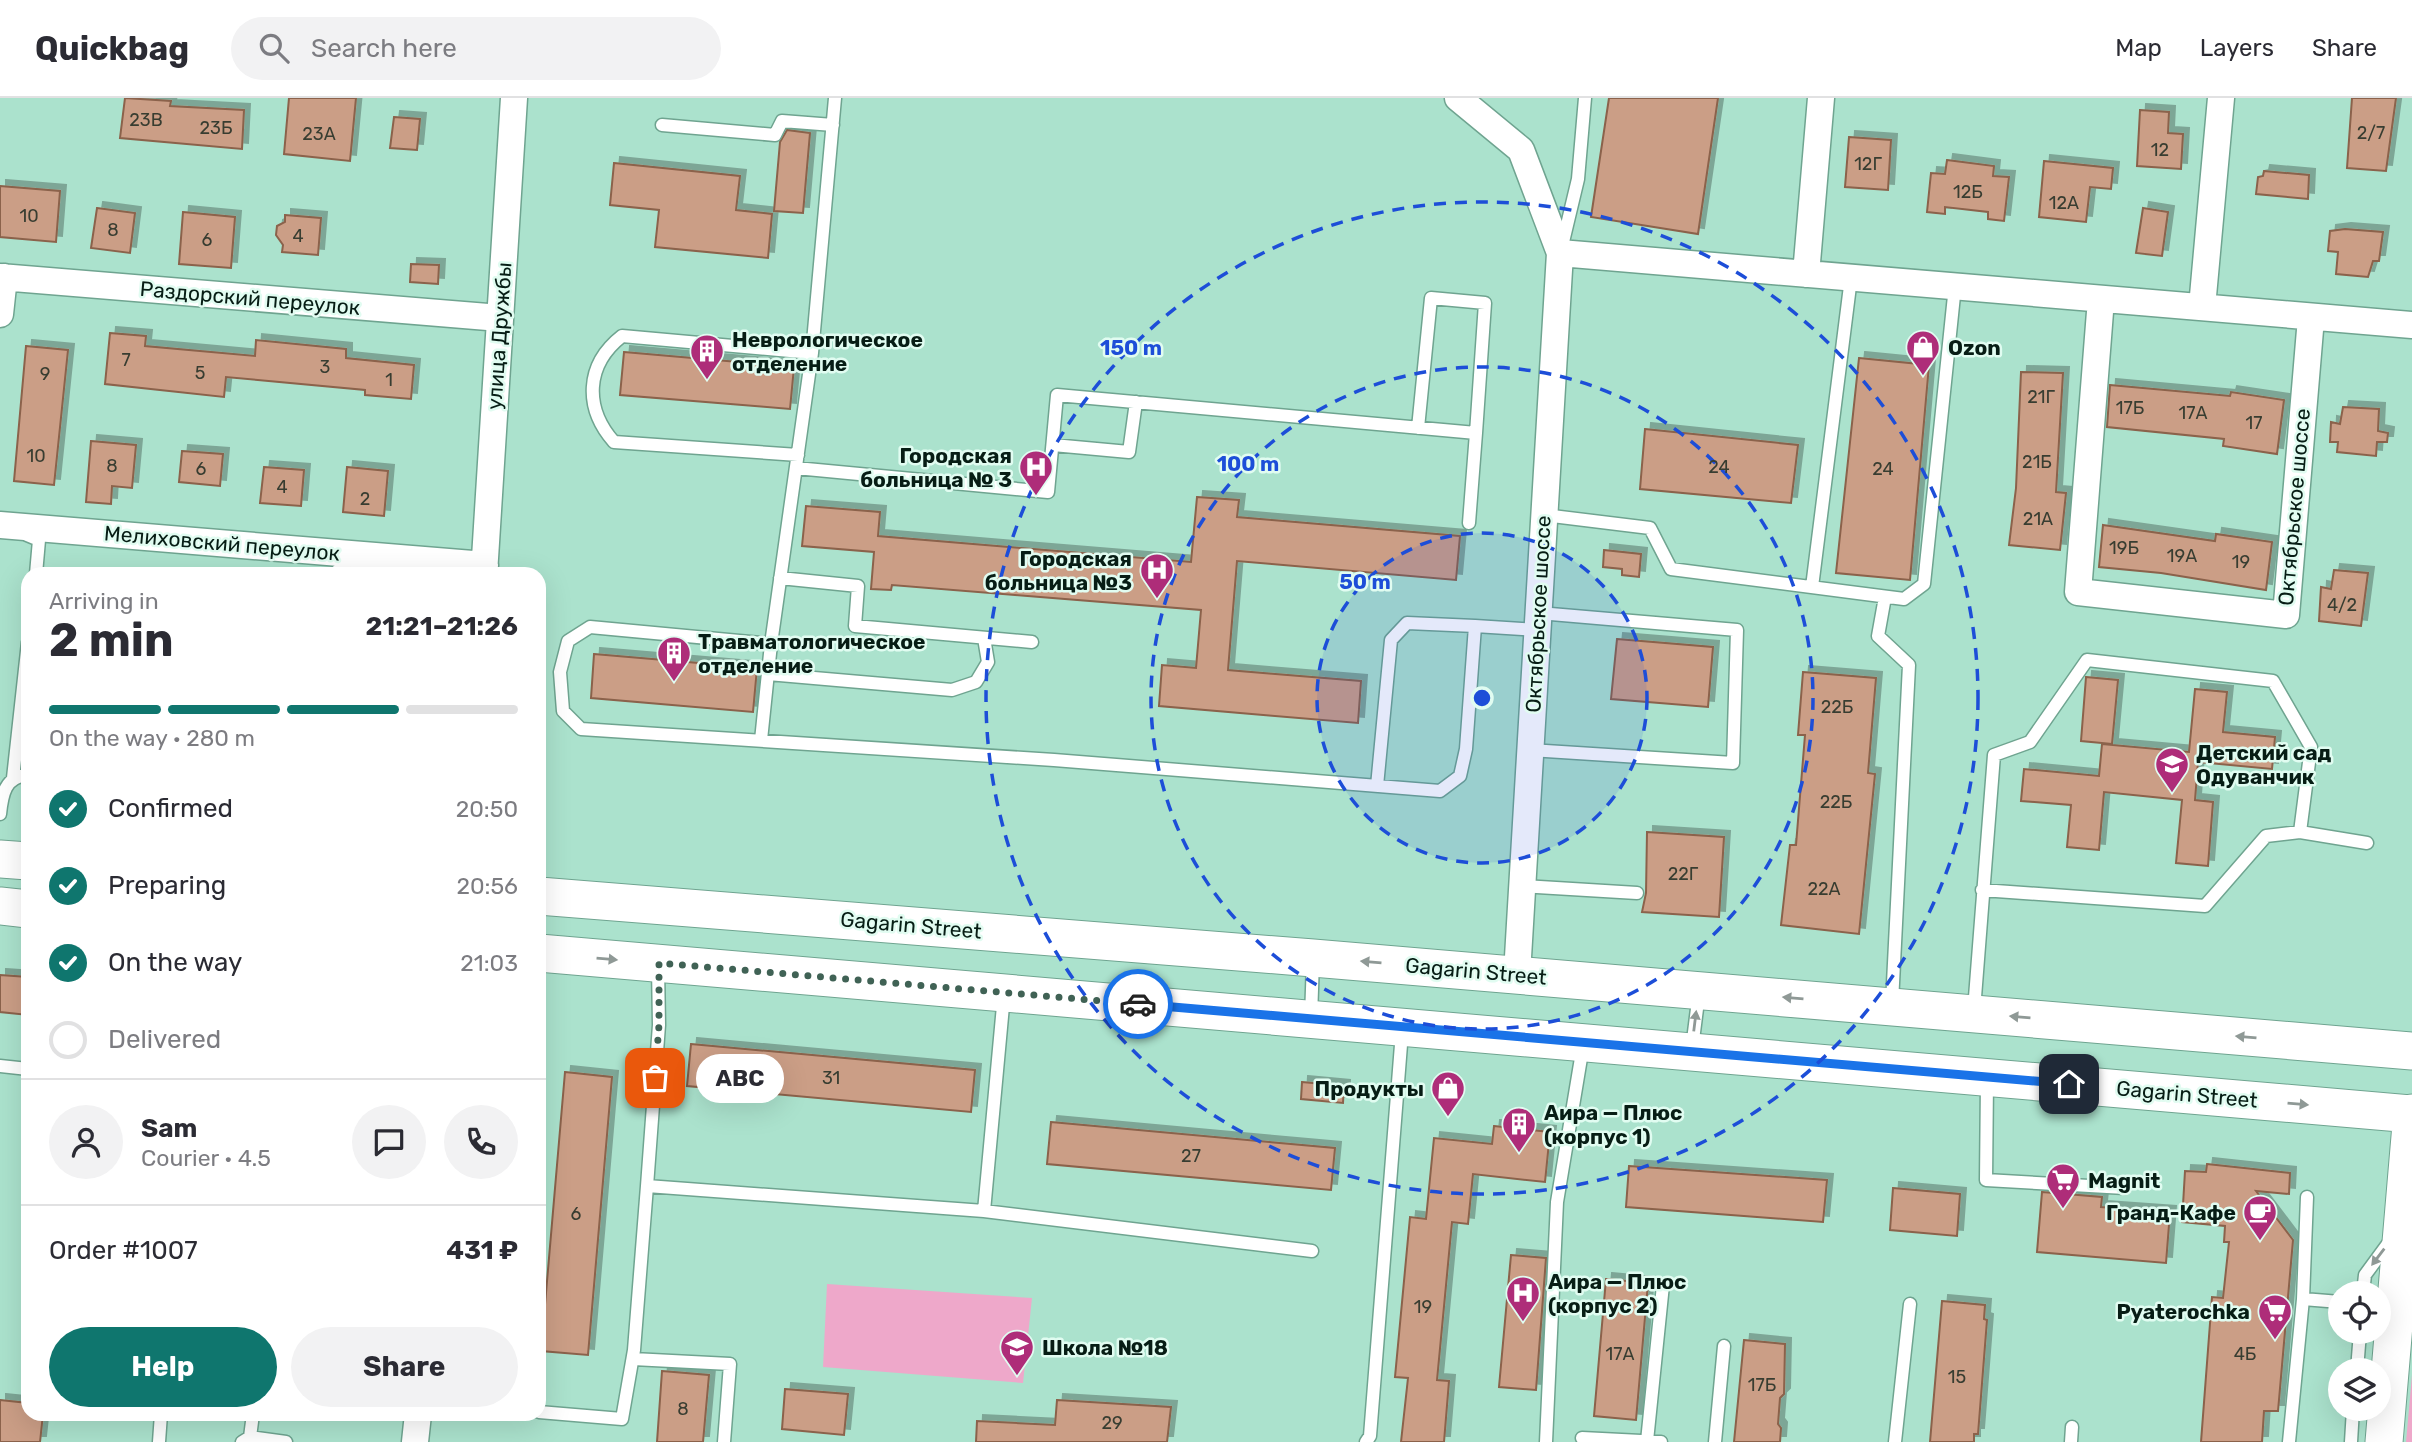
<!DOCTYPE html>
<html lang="en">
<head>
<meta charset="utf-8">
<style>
  body { margin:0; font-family:Rubik,sans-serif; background:#f2f2f3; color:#2b2b33; height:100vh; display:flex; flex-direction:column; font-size:26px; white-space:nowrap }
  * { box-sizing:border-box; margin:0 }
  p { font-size:23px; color:#7c7c81 }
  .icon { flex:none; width:38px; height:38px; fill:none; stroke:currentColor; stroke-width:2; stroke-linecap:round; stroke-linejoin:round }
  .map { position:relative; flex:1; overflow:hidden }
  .sheet { position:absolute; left:21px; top:469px; width:525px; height:854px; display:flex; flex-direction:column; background:#fff; border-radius:21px; box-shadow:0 7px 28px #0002 }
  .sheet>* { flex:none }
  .tools { position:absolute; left:2328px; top:1183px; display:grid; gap:14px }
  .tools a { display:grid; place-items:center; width:63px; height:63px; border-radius:50%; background:#fff; box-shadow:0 7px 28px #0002; font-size:35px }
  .pin { position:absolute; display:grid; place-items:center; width:60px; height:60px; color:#fff; margin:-30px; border-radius:14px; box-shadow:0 4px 10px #0006 }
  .courier { position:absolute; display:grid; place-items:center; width:70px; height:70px; margin:-35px; border:5px solid #1a73e8; border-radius:50%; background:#fff; color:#222; box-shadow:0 2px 9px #0007 }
  .bubble { position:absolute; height:49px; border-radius:24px; background:#fff; box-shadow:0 7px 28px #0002; font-size:23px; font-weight:700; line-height:49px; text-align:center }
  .headline em { font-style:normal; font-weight:700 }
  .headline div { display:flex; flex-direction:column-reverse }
  .headline { display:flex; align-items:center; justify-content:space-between; height:119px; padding:0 28px }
  h1 { font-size:46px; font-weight:700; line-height:52px }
  .bar { display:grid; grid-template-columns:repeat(4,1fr); gap:10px 7px; align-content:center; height:84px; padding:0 28px }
  .bar i { height:9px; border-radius:5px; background:#e1e1e2 }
  .bar .selected { background:#0f766e }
  .bar p { grid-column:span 4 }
  .line { display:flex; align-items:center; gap:18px; padding:0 28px; border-top:2px solid #e1e1e2 }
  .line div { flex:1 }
  .round { display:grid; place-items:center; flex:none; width:74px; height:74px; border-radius:37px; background:#f2f2f3 }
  ol { padding:0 28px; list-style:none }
  li { display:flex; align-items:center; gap:21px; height:77px }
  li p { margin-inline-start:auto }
  li .icon { padding:7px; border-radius:50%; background:#0f766e; color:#fff; stroke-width:4 }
  li:last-child { color:#7c7c81 }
  li i { width:38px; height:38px; border:4px solid #e1e1e2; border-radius:50% }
  .cta { display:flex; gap:14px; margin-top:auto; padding:14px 28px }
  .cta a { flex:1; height:80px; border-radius:42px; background:#0f766e; color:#fff; font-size:28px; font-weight:700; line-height:80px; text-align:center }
  .cta a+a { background:#f2f2f3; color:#2b2b33 }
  header { display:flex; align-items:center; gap:42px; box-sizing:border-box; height:98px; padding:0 35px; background:#fff; border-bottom:2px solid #e1e1e2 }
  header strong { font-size:33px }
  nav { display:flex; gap:38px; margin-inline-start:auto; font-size:24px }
  .search { width:490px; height:63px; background:#f2f2f3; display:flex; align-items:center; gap:18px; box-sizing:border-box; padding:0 24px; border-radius:38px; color:#7c7c81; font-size:26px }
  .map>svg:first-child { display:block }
</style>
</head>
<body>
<header>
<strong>Quickbag</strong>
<div class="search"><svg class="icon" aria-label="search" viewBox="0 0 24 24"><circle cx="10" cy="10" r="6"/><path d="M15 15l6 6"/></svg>Search here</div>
<nav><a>Map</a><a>Layers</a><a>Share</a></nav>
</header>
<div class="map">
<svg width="2412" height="1344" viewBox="0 0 2412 1344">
  <defs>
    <filter id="shadow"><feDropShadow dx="6" dy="-6" stdDeviation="0" flood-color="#0004"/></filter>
  </defs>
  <rect width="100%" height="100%" fill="#abe2cd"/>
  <path fill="#eea8ca" d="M827 1186 1032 1200 1023 1285 823 1269Z
    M2412 1277V1344H2406Z"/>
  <path fill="#cb9e86" stroke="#8b624b" stroke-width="2" filter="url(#shadow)" d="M125 0 171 3 170 8 244 12 242 51 120 40Z
    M289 0H356L350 63 284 56Z
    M1609 0H1718L1698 136 1591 119Z
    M2352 0H2396L2386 73 2347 70Z
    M2140 12 2169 14 2168 35 2183 36 2181 71 2137 68Z
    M394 19 420 21 417 52 390 50Z
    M787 32 810 35 803 115 774 113 780 44Z
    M1849 39 1891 42 1888 92 1845 89Z
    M1947 62 1994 68 1993 78 2009 79 2004 123 1988 121V114L1945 109V116L1927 114 1931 75 1945 76Z
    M2044 63 2113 70 2111 91 2090 89 2086 124 2039 119Z
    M614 65 740 78 736 112 772 116 768 160 655 149 659 112 610 107Z
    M2264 73 2309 77 2308 101 2256 96 2258 79 2263 78Z
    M0 88 60 93 56 144 0 139Z
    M97 110 135 115 130 155 91 150Z
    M2143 110 2168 114 2162 158 2136 155Z
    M183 114 235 119 231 170 179 166Z
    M285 117 321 120 318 157 282 154 283 147 276 137 277 128 285 124Z
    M2345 131 2383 134 2379 163H2373L2368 179 2336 176 2338 154 2328 153 2330 133Z
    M411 166 439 167 438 186 410 184Z
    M110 235 146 238 145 248 255 258 256 242 346 251V260L414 267 411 301 365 297V292L226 279 224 299 105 286Z
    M26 248 68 252 54 387 14 383Z
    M624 254 794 269 790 311 620 297Z
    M1859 260 1929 267 1910 482 1836 475Z
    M2021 274 2063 275 2056 394 2066 395 2060 452 2009 447 2016 390Z
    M2110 287 2230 298 2231 294 2284 302 2277 356 2223 348 2224 341 2107 329Z
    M2343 309 2379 311 2378 333 2388 335 2387 344H2377L2376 358 2337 354 2338 344H2330L2331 324 2340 326Z
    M1645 331 1798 347 1791 405 1640 391Z
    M91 343 136 347 132 390 112 388 111 406 86 404Z
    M182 353 223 356 220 388 179 384Z
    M264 369 304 372 301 408 260 405Z
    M347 369 388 373 384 418 343 414Z
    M1197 399 1239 402 1237 419 1460 438 1456 482 1237 463 1228 572 1361 583 1358 625 1159 608 1162 567 1196 570 1201 512 892 487 891 492 871 491 874 454 802 448 806 408 880 414 878 438 1191 464Z
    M2103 427 2215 443 2216 436 2272 444 2266 492 2161 475 2099 469Z
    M1604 452 1641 456 1639 479 1622 477V471L1603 469Z
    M2334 472 2368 475 2361 528 2319 523 2321 489 2331 491Z
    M1617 541 1713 549 1708 609 1611 601Z
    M594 556 757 570 753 614 591 600Z
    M1803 574 1876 580 1868 675 1875 676 1859 836 1781 827 1790 747H1796L1805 637H1798Z
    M2086 579 2118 582 2112 646 2081 643Z
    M2195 591 2227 594 2223 634 2275 639 2272 671 2198 664 2195 702 2213 704 2208 768 2176 765 2182 702 2104 694 2099 752 2067 749 2071 707 2021 703 2024 671 2099 678 2102 646 2189 654Z
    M1647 734 1724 739 1719 819 1642 814 1646 795Z
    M0 877 28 879V917L0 914Z
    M691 946 975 972 971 1014 687 988Z
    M565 974 612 979 588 1257 541 1253Z
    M1302 984 1344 988 1343 1005 1301 1001Z
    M1051 1024 1335 1050 1331 1092 1047 1066Z
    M1494 1028 1550 1034 1545 1084 1473 1076 1468 1126 1452 1124 1437 1282 1449 1283 1444 1344H1401L1408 1280 1395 1279 1410 1119 1426 1121 1434 1040 1492 1046Z
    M2207 1066 2290 1075 2289 1096 2256 1093 2293 1142 2278 1313H2264L2262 1344H2201L2212 1199 2223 1200 2229 1144H2224L2225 1128 2182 1124 2185 1073 2206 1074Z
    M1629 1068 1827 1082 1823 1124 1626 1109Z
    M1893 1090 1960 1096 1957 1138 1890 1132Z
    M2042 1094 2102 1099 2101 1109 2170 1114 2166 1165 2037 1154Z
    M1511 1157 1546 1160 1536 1292 1499 1289Z
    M1606 1181 1648 1185 1636 1322 1594 1318Z
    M1942 1203 1985 1207 1984 1221 1987 1222 1978 1336H1974V1344H1930Z
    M1744 1242 1785 1246 1784 1296 1780 1300 1778 1326 1781 1330 1780 1344H1734Z
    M662 1273 709 1277 703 1344H657Z
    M785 1291 848 1296 844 1337 782 1331Z
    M0 1302 28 1305V1316H43L40 1344H0Z
    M1057 1302 1171 1309 1167 1344H976L977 1323 1055 1327Z"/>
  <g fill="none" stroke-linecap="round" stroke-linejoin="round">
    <g stroke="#6fa490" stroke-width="15">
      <path id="lane" d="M662 27 775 37 782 23 833 27
        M1562 148 1578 81 1585 0
        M1053 347 1129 354 1136 304
        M798 357 614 344C584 310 585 267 622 238L812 255
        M796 370 1048 394 1057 297 1476 335 1485 205 1431 200 1418 330
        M1544 417 1650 430 1671 471 1904 501 1924 486 1955 188
        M1469 425 1476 335
        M27 437 39 442 36 476
        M334 476 352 459
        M780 480 858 488 855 528 1032 544
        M1812 489 1851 180
        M1885 499 1878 538 1909 567 1892 905
        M771 546 590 529 568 543 560 574 563 613 581 631 1054 662 1440 693 1460 678 1466 651 1475 528 1538 532
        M768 576 952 592 976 584 988 564 984 540
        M761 642 771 546 812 255 835 0
        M1530 652 1733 665 1737 532 1539 515
        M13 680 28 544
        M1377 688 1391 542 1407 525 1475 528
        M0 716C2 697 5 678 28 677
        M1522 788 1637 795
        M1982 792 2205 808 2266 738 2300 734
        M658 869 659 927 647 1088 984 1113 1312 1153
        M1974 912 1994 657 2030 644 2087 562 2273 583 2311 649 2300 734 2367 745
        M1311 919 1313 863
        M1692 950 1699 895
        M0 968 28 971
        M1987 983 1986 1082 2125 1090
        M2307 1099 2303 1201 2340 1204
        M984 1113 1004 897
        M2363 1195 2365 1177 2390 1143
        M633 1261 730 1266 724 1344
        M2357 1272 2360 1234
        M539 1314 622 1321 634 1252 647 1088
        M250 1339 253 1316
        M1582 1340 1661 1344
        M1647 1343 1663 1187
        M159 1344 161 1316
        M242 1344 250 1339 286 1344
        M1366 1344 1370 1338 1402 934
        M1546 1344 1557 1104 1583 948
        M1715 1344 1724 1248
        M1895 1344 1910 1206
        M2071 1344 2072 1329
        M2289 1344 2303 1201
        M2351 1344 2353 1311"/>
    </g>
    <g stroke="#6fa490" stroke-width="29">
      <path id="street" d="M1458 0 1521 52 1560 155 1517 876
        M1560 155 2412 227
        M1806 176 1821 0
        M0 179 500 220
        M2101 201 2078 494 2286 517 2311 220
        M2202 209 2221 0
        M0 216 4 179
        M0 427 485 467
        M484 476 514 0
        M415 1344 418 1316"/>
    </g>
    <g stroke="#6fa490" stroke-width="39">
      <path id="secondary" d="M0 761 28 763
        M539 798 1313 860 2412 953
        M0 808 28 811
        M539 855 2412 1016
        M2384 1344 2412 1015"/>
    </g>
    <use href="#lane" stroke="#fff" stroke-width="12"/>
    <use href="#street" stroke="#fff" stroke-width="26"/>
    <use href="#secondary" stroke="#fff" stroke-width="37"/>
  </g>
  <defs><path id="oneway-solid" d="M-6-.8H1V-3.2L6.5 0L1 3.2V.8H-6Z" transform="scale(1.75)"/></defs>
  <g fill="#8f9996">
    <use href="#oneway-solid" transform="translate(607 861) rotate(5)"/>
    <use href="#oneway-solid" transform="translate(1371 864) rotate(-175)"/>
    <use href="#oneway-solid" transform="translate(1793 900) rotate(-175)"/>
    <use href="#oneway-solid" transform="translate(2020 919) rotate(-175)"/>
    <use href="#oneway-solid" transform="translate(1695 923) rotate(-83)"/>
    <use href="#oneway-solid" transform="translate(2246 939) rotate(-175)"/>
    <use href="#oneway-solid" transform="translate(2298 1006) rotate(5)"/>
    <use href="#oneway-solid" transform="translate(2378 1159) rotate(127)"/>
  </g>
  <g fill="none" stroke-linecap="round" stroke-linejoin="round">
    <path stroke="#406255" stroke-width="7" stroke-dasharray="0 12.6" d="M655 980 659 927V865L1138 906"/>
    <path stroke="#1a73e8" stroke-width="9" d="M1138 906 2069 986"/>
  </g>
  <circle cx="1482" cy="600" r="165" fill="#1d4ed8" fill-opacity=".12"/>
  <g fill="none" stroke="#1d4ed8" stroke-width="3.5" stroke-dasharray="12 9">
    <circle cx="1482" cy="600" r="165"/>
    <circle cx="1482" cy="600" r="331"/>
    <circle cx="1482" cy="600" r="496"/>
  </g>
  <defs>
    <g id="shop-pin" transform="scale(1.75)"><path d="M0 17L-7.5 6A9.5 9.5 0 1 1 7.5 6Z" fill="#ae2d79" stroke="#e1fcf1"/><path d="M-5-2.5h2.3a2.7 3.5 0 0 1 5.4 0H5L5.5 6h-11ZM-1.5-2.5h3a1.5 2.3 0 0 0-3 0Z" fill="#fff"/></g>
    <g id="building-pin" transform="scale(1.75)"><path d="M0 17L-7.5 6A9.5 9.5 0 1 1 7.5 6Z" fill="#ae2d79" stroke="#e1fcf1"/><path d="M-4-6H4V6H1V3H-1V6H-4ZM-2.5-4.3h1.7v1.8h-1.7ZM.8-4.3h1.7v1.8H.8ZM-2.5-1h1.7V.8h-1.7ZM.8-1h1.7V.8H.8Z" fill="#fff"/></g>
    <g id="hospital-pin" transform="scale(1.75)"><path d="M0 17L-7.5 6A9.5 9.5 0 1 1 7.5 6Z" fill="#ae2d79" stroke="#e1fcf1"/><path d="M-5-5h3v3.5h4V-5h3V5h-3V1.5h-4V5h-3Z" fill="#fff"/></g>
    <g id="school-pin" transform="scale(1.75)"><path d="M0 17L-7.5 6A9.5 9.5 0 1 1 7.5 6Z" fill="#ae2d79" stroke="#e1fcf1"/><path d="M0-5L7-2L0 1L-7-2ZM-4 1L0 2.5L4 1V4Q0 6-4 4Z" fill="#fff"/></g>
    <g id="supermarket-pin" transform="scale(1.75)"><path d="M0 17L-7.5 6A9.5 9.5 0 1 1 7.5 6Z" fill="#ae2d79" stroke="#e1fcf1"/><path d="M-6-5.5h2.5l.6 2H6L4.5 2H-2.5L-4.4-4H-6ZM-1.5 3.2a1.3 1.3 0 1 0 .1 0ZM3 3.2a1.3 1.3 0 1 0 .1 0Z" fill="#fff"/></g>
    <g id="cafe-pin" transform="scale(1.75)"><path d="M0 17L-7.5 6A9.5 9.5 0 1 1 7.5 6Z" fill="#ae2d79" stroke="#e1fcf1"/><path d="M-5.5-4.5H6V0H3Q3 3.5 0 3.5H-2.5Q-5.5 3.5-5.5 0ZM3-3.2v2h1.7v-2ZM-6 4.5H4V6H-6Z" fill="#fff"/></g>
  </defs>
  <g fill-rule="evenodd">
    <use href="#shop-pin" x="1923" y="249"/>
    <use href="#building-pin" x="707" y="253"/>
    <use href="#hospital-pin" x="1036" y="369"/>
    <use href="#hospital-pin" x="1157" y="472"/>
    <use href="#building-pin" x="674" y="555"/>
    <use href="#school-pin" x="2172" y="666"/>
    <use href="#shop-pin" x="1448" y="990"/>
    <use href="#building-pin" x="1519" y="1026"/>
    <use href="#supermarket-pin" x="2063" y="1082"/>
    <use href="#cafe-pin" x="2260" y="1114"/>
    <use href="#hospital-pin" x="1523" y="1195"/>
    <use href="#supermarket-pin" x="2275" y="1213"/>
    <use href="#school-pin" x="1017" y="1249"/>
  </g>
  <g text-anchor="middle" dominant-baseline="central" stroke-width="5" stroke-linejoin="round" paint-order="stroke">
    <g font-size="18" fill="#383d31">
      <text x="146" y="22">23В</text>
      <text x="216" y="30">23Б</text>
      <text x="2371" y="35">2/7</text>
      <text x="319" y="36">23А</text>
      <text x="2160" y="52">12</text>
      <text x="1868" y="66">12Г</text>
      <text x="1968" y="94">12Б</text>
      <text x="2064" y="105">12А</text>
      <text x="29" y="118">10</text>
      <text x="113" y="132">8</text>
      <text x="298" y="138">4</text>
      <text x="207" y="142">6</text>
      <text x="126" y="262">7</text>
      <text x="325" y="269">3</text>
      <text x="200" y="275">5</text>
      <text x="45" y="276">9</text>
      <text x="389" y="282">1</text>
      <text x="2041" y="299">21Г</text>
      <text x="2130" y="310">17Б</text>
      <text x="2193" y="315">17А</text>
      <text x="2254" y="325">17</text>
      <text x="36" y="358">10</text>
      <text x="2037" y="364">21Б</text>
      <text x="112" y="368">8</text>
      <text x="1719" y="369">24</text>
      <text x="201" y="371">6</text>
      <text x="1883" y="371">24</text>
      <text x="282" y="389">4</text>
      <text x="365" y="401">2</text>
      <text x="2038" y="421">21А</text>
      <text x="2124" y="450">19Б</text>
      <text x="2182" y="458">19А</text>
      <text x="2241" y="464">19</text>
      <text x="2342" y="507">4/2</text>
      <text x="1837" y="609">22Б</text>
      <text x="1836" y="704">22Б</text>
      <text x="1683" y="776">22Г</text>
      <text x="1824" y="791">22А</text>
      <text x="831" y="980">31</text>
      <text x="1191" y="1058">27</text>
      <text x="576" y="1116">6</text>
      <text x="1423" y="1209">19</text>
      <text x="1620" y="1256">17А</text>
      <text x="2245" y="1256">4Б</text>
      <text x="1957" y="1279">15</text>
      <text x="1762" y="1287">17Б</text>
      <text x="683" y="1311">8</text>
      <text x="1112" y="1325">29</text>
    </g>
    <g font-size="21" fill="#071d15" stroke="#e1fcf1">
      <text transform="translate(250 200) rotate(5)">Раздорский переулок</text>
      <text transform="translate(499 238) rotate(-86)">улица Дружбы</text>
      <text transform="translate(2294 409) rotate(-85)">Октябрьское шоссе</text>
      <text transform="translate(222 445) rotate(5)">Мелиховский переулок</text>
      <text transform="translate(1538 516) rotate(-87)">Октябрьское шоссе</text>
      <text transform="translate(911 827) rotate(5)">Gagarin Street</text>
      <text transform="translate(1476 873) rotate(5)">Gagarin Street</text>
      <text transform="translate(2187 996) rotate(5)">Gagarin Street</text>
    </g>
    <g font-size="21" font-weight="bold" fill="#071d15" stroke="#e1fcf1" text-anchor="start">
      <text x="732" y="241">Неврологическое<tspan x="732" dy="24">отделение</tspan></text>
      <text x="1948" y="249">Ozon</text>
      <text x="1012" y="357" text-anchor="end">Городская<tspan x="1012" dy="24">больница № 3</tspan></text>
      <text x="1132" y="460" text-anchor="end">Городская<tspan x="1132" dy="24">больница №3</tspan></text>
      <text x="698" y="543">Травматологическое<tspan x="698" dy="24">отделение</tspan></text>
      <text x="2196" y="654">Детский сад<tspan x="2196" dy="24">Одуванчик</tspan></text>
      <text x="1424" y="990" text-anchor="end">Продукты</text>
      <text x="1544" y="1014">Аира — Плюс<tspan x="1544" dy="24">(корпус 1)</tspan></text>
      <text x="2088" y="1082">Magnit</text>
      <text x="2236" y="1114" text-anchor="end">Гранд-Кафе</text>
      <text x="1548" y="1183">Аира — Плюс<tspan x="1548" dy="24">(корпус 2)</tspan></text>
      <text x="2250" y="1213" text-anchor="end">Pyaterochka</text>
      <text x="1042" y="1249">Школа №18</text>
    </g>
  </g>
  <circle cx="1482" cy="600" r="10" fill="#1d4ed8" stroke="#e1fcf1" stroke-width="3.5"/>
  <g font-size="21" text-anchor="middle" font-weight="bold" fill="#1d4ed8" stroke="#e1fcf1" stroke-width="5" stroke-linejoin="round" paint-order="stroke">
    <text x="1131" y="257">150 m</text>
    <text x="1248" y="373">100 m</text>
    <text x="1365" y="491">50 m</text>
  </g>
</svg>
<div class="tools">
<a><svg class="icon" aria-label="locate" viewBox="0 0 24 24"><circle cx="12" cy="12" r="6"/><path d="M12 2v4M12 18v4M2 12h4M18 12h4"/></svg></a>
<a><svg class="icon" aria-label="layers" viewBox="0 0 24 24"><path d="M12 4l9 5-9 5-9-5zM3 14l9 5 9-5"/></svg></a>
</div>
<div class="pin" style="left:655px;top:980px;background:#ea580c"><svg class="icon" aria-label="bag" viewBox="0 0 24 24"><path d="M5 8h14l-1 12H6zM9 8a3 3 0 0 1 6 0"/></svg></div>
<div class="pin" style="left:2069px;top:986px;background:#1f2937"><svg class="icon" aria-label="home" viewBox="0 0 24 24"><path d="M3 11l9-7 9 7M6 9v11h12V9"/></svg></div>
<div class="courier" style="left:1138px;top:906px"><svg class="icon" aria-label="car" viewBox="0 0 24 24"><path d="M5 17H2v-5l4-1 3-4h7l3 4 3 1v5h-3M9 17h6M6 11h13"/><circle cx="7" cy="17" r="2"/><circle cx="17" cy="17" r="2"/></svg></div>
<div class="bubble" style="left:696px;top:956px;width:88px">ABC</div>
<section class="sheet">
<div class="headline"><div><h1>2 min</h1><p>Arriving in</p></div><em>21:21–21:26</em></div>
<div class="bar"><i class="selected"></i><i class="selected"></i><i class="selected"></i><i></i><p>On the way · 280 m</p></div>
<ol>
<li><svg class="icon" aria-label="check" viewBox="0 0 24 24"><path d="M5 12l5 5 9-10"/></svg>Confirmed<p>20:50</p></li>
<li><svg class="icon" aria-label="check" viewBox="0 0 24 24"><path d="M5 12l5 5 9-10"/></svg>Preparing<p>20:56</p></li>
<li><svg class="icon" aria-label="check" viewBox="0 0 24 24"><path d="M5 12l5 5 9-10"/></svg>On the way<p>21:03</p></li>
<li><i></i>Delivered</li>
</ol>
<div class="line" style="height:126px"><a class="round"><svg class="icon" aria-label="person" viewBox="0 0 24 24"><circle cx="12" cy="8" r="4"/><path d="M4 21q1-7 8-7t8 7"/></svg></a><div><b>Sam</b><p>Courier · 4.5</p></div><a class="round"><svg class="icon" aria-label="chat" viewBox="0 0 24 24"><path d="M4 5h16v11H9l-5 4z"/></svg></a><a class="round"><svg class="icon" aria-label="phone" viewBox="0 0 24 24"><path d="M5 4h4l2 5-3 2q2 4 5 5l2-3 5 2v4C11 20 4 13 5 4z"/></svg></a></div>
<div class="line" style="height:91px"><div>Order #1007</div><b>431 ₽</b></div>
<div class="cta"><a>Help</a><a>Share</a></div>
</section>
</div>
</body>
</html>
